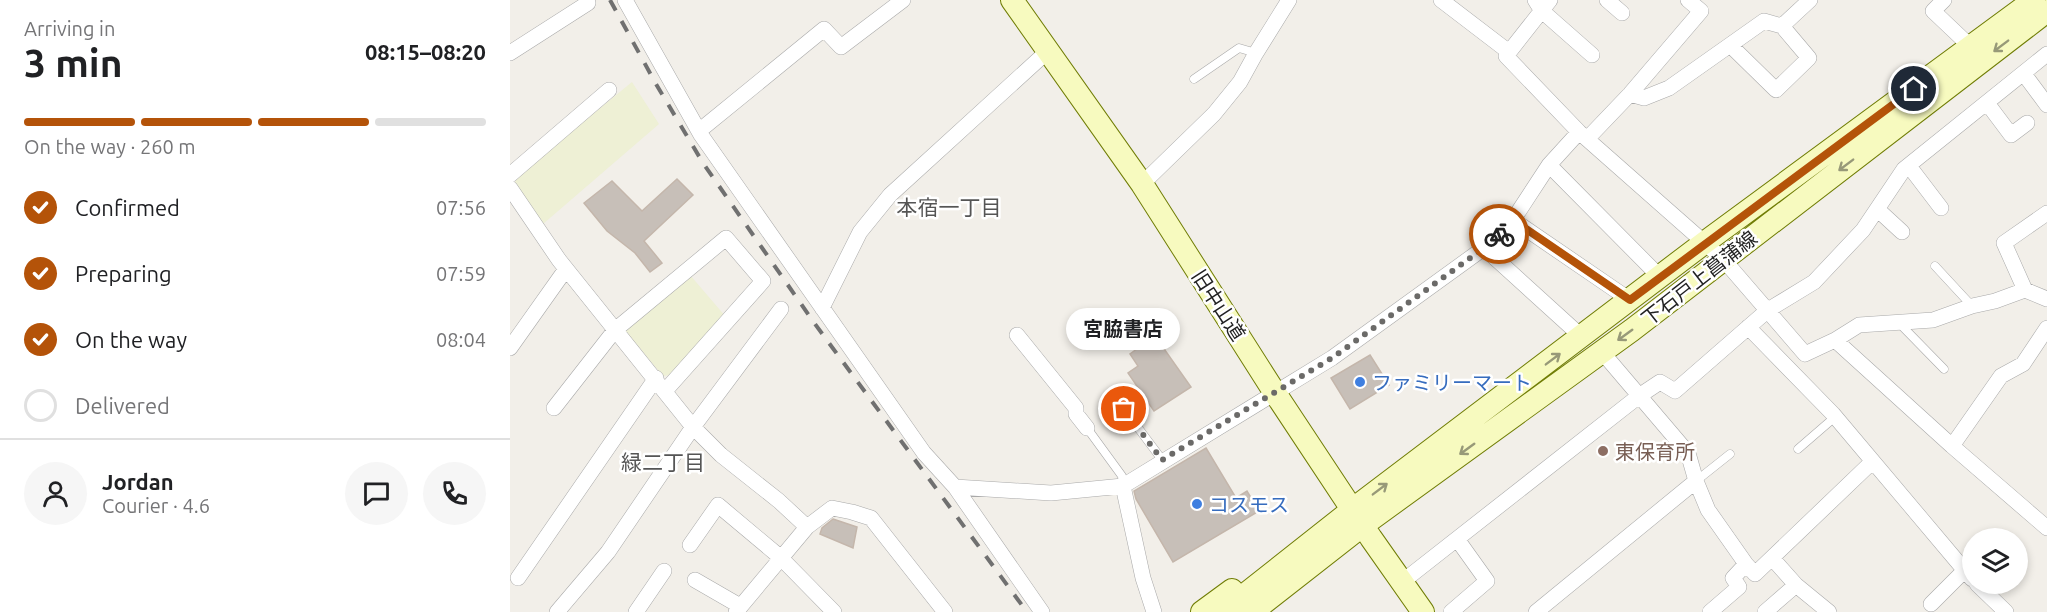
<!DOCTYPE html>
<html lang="en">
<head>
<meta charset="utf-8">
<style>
  body { margin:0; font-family:Ubuntu,"Noto Sans JP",sans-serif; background:#f6f6f6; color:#202124; height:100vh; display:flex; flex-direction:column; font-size:22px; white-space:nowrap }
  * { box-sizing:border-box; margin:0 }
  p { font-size:20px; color:#757577 }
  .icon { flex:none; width:33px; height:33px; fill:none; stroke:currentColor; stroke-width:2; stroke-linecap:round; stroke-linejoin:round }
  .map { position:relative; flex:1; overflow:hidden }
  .sheet { display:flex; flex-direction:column; background:#fff; width:510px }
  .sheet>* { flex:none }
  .buttons { position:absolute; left:1452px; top:528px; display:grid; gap:12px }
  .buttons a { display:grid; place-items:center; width:66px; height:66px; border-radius:50%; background:#fff; box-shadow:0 3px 9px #0003; font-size:30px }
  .pin { position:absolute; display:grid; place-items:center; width:51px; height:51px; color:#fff; margin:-26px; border:3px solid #fff; border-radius:50%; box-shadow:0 2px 6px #0007 }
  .courier { position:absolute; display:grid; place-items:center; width:60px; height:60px; margin:-30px; border:4px solid #b45309; border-radius:50%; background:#fff; color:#222; box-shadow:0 2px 8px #0007 }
  .bubble { position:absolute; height:42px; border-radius:21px; background:#fff; box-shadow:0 3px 9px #0003; font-size:20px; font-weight:700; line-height:42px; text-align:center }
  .headline em { font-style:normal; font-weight:700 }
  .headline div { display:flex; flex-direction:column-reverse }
  .headline { display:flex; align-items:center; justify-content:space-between; height:102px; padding:0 24px }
  h1 { font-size:39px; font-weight:700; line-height:45px }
  .bar { display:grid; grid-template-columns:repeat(4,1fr); gap:9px 6px; align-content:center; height:72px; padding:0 24px }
  .bar i { height:8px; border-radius:4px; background:#e0e0e0 }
  .bar .selected { background:#b45309 }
  .bar p { grid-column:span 4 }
  .line { display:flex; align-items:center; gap:15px; padding:0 24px; border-top:2px solid #e0e0e0 }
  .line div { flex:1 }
  .round { display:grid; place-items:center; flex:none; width:63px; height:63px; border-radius:32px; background:#f6f6f6 }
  ol { padding:0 24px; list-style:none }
  li { display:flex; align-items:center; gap:18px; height:66px }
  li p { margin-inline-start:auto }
  li .icon { padding:6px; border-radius:50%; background:#b45309; color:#fff; stroke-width:4 }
  li:last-child { color:#757577 }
  li i { width:33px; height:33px; border:3px solid #e0e0e0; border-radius:50% }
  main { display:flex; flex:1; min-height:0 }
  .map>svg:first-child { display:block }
</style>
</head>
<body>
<main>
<section class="sheet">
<div class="headline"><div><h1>3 min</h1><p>Arriving in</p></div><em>08:15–08:20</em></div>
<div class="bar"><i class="selected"></i><i class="selected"></i><i class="selected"></i><i></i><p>On the way · 260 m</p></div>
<ol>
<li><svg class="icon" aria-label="check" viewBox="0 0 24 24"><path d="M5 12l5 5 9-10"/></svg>Confirmed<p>07:56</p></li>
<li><svg class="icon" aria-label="check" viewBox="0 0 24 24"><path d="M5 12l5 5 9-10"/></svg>Preparing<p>07:59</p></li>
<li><svg class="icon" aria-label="check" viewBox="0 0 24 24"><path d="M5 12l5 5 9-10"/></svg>On the way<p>08:04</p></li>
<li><i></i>Delivered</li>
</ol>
<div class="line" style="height:108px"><a class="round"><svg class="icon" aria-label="person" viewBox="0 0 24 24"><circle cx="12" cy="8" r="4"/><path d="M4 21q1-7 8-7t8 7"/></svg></a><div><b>Jordan</b><p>Courier · 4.6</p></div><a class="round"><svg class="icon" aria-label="chat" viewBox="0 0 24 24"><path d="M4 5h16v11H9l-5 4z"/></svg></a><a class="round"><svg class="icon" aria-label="phone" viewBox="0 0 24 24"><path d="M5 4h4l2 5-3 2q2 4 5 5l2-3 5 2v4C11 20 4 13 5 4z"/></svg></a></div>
</section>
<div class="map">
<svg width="1537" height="612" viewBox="0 0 1537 612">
  <rect width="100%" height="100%" fill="#f2efe9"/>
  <path fill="#eef0d5" d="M122 82 149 124 33 224 4 189 6 177Z
    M180 275 216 317 168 374 153 376 116 332 117 325Z"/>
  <path fill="#c7bfb8" stroke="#c4b6ab" stroke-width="1.5" d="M167 179 183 195 134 241 152 263 140 272 125 253 97 231 74 203 102 181 132 211Z
    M645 336 681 387 644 411 618 373 628 366 620 354Z
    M860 355 879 385 840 409 821 378Z
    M696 448 726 498 737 491 749 511 663 562 626 499 624 491Z
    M323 519 347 527 343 548 310 534 312 528Z"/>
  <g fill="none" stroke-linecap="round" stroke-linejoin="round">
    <g stroke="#a9a9a9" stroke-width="9">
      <path id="lane" d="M684 79 729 48 746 53
        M1425 266 1462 306
        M1389 323 1434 369
        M614 409 653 461
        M577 428 612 476 613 486
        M1288 449 1325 417
        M1186 481 1220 454"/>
    </g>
    <g stroke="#a9a9a9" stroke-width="16">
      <path id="street" d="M115 0 191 135 414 453 445 487 532 612
        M931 0 999 52
        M1025 0 1032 11 1082 55
        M1040 0 996 56 1069 132 1213 259 1295 354 1325 340 1349 325 1423 320 1462 306 1485 301 1515 290
        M1097 0 1112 13
        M1434 0 1423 11 1461 47
        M1272 26 1300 0
        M0 53 78 3
        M1514 74 1537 105
        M1120 94 1134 98 1159 88 1254 21 1272 26 1299 58 1266 90 1221 46
        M1477 103 1501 135 1517 123
        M189 131 314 29 331 47 393 0
        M1077 139 1120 94 1191 11 1178 0
        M1039 165 1150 277
        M1399 166 1431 208
        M0 175 99 90
        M632 184 704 114 730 82 746 53 779 0
        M0 188 49 260 183 427 211 455 269 501 297 527
        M1367 209 1392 232
        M1537 213 1494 243 1515 290 1537 299
        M1003 220 1120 300
        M974 248 1072 337
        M312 308 350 232 380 195 539 50
        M1238 327 1323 414 1462 579
        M507 335 566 408V414L577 428
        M1325 340 1442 446 1537 528
        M0 348 56 269
        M44 408 105 330 216 238 253 281 155 391
        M1442 446 1491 376 1513 364 1537 328
        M1186 481 1198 510 1236 564
        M613 486 633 578 644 612
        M445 487 541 493 613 486 822 358 974 248 1003 220 1039 165 1069 132
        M180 545 208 505 270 557 324 612
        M8 578 146 378
        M185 580 230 606
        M892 582 1129 396 1150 382 1165 391 1258 310 1304 282 1353 230 1394 169 1537 54
        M1467 584 1496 612
        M1286 585 1319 612
        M1421 604 1454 571
        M47 612 98 552 183 427 271 309
        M126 612 154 571
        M226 612 297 527 322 508 342 512 361 518 435 612
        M941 612 977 581 947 539
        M1026 612 1186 481 1178 453 1092 352
        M1200 612 1229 587 1223 578 1236 564 1245 574 1362 462
        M1255 612 1286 585 1262 558"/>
    </g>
    <g stroke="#707d05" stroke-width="24">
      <path id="secondary" d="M502 0 632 184 765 393 861 538 913 612
        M692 612 722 590
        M713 612 842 510 1194 243 1524 0
        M742 612 853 525 1122 330 1537 11"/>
    </g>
    <use href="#lane" stroke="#fff" stroke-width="8"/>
    <use href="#street" stroke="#fff" stroke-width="15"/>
    <use href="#secondary" stroke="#f7fabf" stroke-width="22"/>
    <path stroke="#707070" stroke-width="4" stroke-dasharray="12 12" stroke-linecap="butt" d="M100 0 146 84 193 163 305 324 517 612"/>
  </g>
  <defs><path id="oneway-shaft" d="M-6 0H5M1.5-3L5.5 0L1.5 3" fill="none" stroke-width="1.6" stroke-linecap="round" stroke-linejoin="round" transform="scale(1.5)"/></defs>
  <g stroke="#979978">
    <use href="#oneway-shaft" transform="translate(1491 46) rotate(143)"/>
    <use href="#oneway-shaft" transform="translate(1336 165) rotate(143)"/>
    <use href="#oneway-shaft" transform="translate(1115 335) rotate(144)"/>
    <use href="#oneway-shaft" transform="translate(1043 359) rotate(-37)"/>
    <use href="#oneway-shaft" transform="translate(957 449) rotate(144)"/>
    <use href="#oneway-shaft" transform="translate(870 489) rotate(-37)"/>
  </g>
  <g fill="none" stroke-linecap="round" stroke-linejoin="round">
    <path stroke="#6b6a68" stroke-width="6" stroke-dasharray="0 10.8" d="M614 409 652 460 822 358 974 248 989 234"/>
    <path stroke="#b45309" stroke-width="8" d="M989 234 1003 220 1120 300 1404 89"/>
  </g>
  <g fill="#3f7fe0" stroke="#fff" stroke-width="2">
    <circle cx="850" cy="382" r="6"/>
    <circle cx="687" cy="504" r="6"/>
  </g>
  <circle fill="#8d6e63" stroke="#fff" stroke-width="2" cx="1093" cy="451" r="6"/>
  <g text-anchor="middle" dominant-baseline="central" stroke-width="5" stroke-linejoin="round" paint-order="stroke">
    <g font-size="20" fill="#222" stroke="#fff">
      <text transform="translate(1189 278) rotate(-38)">下石戸上菖蒲線</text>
      <text transform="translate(709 305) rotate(57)">旧中山道</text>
    </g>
    <g font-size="20" fill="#366cbe" stroke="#fff" text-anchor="start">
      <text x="862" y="382">ファミリーマート</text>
      <text x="699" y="504">コスモス</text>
    </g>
    <g font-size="20" fill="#785e54" stroke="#fff" text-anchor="start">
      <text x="1105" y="451">東保育所</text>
    </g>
    <g font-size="21" fill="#555" stroke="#fff">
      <text x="439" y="207">本宿一丁目</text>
      <text x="153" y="462">緑二丁目</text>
    </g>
  </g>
</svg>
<div class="buttons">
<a><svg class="icon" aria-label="layers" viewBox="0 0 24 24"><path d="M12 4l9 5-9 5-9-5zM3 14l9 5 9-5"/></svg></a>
</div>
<div class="pin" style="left:614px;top:409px;background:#ea580c"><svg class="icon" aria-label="bag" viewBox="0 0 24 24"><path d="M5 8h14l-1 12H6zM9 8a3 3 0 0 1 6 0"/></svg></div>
<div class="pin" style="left:1404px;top:89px;background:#1f2937"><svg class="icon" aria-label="home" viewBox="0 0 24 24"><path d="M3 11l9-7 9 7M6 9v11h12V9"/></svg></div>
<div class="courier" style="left:989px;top:234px"><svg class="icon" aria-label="bike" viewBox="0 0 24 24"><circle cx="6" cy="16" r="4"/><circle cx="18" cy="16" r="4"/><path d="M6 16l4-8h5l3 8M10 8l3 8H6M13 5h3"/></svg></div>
<div class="bubble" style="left:556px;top:308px;width:114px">宮脇書店</div>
</div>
</main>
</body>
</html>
